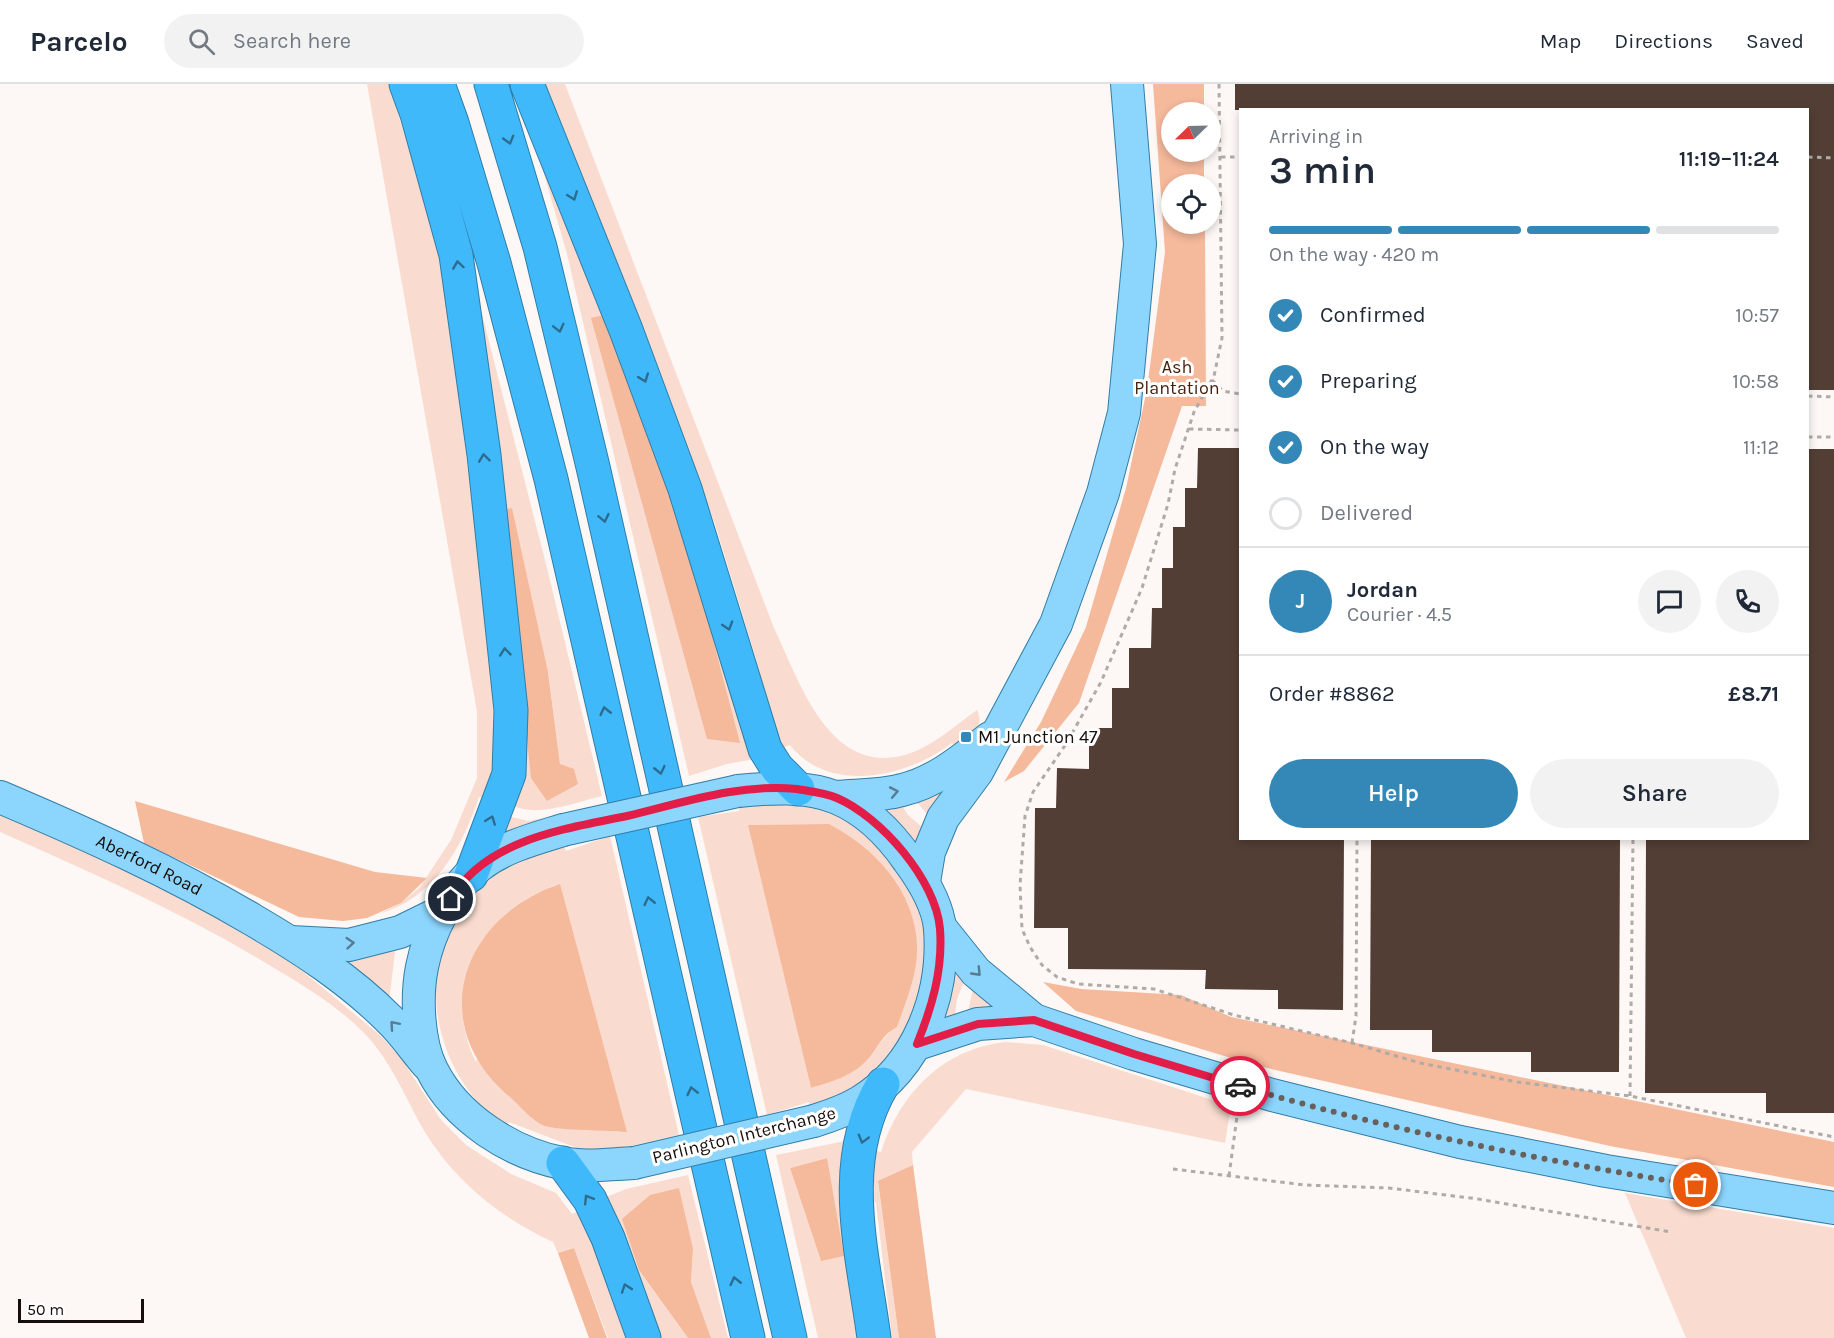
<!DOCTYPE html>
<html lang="en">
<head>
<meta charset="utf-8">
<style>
  body { margin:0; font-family:Karla,sans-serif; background:#f2f2f3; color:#1f2937; height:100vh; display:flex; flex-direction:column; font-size:22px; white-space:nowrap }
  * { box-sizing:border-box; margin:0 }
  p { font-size:20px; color:#747a83 }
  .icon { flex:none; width:33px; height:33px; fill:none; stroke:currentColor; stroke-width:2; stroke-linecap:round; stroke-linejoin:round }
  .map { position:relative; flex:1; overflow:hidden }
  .panel { position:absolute; left:1239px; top:24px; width:570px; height:732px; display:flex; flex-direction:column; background:#fff; border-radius:0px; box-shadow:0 3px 9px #0003 }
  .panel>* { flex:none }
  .needle { width:39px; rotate:247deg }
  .buttons { position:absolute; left:1161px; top:18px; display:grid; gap:12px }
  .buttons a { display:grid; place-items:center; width:60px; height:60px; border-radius:50%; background:#fff; box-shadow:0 3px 9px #0003; font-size:30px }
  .scale { position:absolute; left:18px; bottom:15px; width:126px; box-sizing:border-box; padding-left:6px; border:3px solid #160e0a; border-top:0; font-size:16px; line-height:21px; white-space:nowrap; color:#160e0a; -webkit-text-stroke:4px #fff; paint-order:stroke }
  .pin { position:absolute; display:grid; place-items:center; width:51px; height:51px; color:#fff; margin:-26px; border:3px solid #fff; border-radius:50%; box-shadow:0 2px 6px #0007 }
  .courier { position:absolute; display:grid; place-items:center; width:60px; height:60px; margin:-30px; border:4px solid #e11d48; border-radius:50%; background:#fff; color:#222; box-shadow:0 2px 8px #0007 }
  .summary em { font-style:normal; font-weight:600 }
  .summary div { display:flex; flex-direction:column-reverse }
  .summary { display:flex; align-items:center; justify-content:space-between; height:102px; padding:0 30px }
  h1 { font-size:39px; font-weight:600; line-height:45px }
  .bar { display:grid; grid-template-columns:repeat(4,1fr); gap:9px 6px; align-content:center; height:72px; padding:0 30px }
  .bar i { height:8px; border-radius:4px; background:#e0e1e3 }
  .bar .on { background:#3388b8 }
  .bar p { grid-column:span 4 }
  .line { display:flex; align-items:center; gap:15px; padding:0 30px; border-top:2px solid #e0e1e3 }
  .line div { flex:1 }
  .round { display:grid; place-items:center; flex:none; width:63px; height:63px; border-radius:32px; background:#f2f2f3 }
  ol { padding:0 30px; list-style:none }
  li { display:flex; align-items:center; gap:18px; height:66px }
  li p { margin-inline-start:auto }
  li .icon { padding:6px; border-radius:50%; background:#3388b8; color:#fff; stroke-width:4 }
  li:last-child { color:#747a83 }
  li i { width:33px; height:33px; border:3px solid #e0e1e3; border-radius:50% }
  .primary-button { display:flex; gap:12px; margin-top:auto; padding:12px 30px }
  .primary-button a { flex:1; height:69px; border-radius:36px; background:#3388b8; color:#fff; font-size:24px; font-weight:600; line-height:69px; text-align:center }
  .primary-button a+a { background:#f2f2f3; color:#1f2937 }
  header { display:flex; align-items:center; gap:36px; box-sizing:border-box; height:84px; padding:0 30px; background:#fff; border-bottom:2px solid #e0e1e3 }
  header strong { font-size:28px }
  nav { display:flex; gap:33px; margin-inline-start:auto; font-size:21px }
  .search { width:420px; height:54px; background:#f2f2f3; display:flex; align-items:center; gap:15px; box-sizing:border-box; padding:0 21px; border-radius:33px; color:#747a83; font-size:22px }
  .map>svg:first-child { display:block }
</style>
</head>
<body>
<header>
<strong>Parcelo</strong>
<div class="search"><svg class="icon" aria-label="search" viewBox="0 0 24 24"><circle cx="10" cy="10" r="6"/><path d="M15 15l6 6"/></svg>Search here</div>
<nav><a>Map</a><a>Directions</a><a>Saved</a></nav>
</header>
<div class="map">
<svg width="1834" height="1254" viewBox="0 0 1834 1254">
  <rect width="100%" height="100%" fill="#fdf8f5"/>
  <path fill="#f9dccf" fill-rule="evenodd" d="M367 0H389L432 142 447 213 497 626 491 715 479 713C462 764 434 814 379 830L401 819 420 803 451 756 477 694V628Z
    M541 0H565L774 544C800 598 830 697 911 669 935 660 957 640 977 626 985 642 972 656 960 666L952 659C908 693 829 711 790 661L778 665 768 636 756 575 715 440 633 223Z
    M533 52 607 230 592 234 708 537 647 335 760 674 727 680 689 692 567 170Z
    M451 109 548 488 602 712C573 719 538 734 511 721ZM548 587 560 680 523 594Z
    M948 697 933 737 914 715Z
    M779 717 819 724 844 734 887 767 921 824 929 878 906 954 860 1003 811 1025 809 1018 767 1031 698 733 739 727V720ZM829 740 910 906 897 943C883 951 880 961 869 974 853 991 833 998 811 1004L749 741Z
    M901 720 908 731 928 748 922 767 880 723Z
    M0 731 62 756 190 819 288 875 381 952 403 977 441 1036 466 1061 511 1090 556 1109 572 1130 583 1126 626 1254H608L574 1164 558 1169 553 1158C499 1133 452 1095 422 1043 403 1009 390 975 362 947 335 920 301 900 269 881 184 829 92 789 0 748Z
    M557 731 558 735 501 756 507 732 529 737Z
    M610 752 679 1051 631 1062V1065L578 1069 577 1064 509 1038 504 1043C423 980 409 862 492 793 513 776 538 769 562 760L566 767ZM560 800 476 978C438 901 483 825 560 800Z
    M396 860 389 918 310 863Z
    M954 884 966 893 957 915 954 939 941 940 949 918Z
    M974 900 1002 922 966 936Z
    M1005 958 1043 961 1231 1022 1225 1059 966 1005 912 1068 913 1081 878 1098 899 1254H892L876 1119 869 1114 872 1066 881 1068C900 1009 943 965 1005 958Z
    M850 1056 868 1254H818L776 1071ZM826 1074 821 1177 790 1084Z
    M688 1091 728 1254H711L691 1198 693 1165 639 1186 688 1254H650L599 1116 626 1105Z
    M1625 1109 1834 1144V1254H1686Z"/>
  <path fill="#f5b99c" d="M1153 0H1204V28H1172V68H1204V100H1172V140H1205L1206 322H1182L1079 619 1024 687 1004 698 1041 638 1086 543 1126 404 1147 305 1165 168Z
    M607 230 647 334 708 537 740 659 707 655 591 234Z
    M512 424 548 588 560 680 574 685 578 700 547 717 531 694 504 426Z
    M135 717 375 788 427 794 401 819 367 834 343 837 299 833 144 759Z
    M829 740C875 764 915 807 917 862 918 889 906 918 897 943 881 952 880 961 869 974 853 992 832 998 811 1004L748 741Z
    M560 800 627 1048C607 1046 562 1047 545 1042 533 1038 519 1021 510 1013 424 941 461 833 560 800Z
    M1043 898 1081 905 1181 911 1231 933 1834 1058V1103L1610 1062 1254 981 1076 927Z
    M827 1074 844 1172 821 1177 790 1084Z
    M913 1081 936 1254H899L878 1097Z
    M679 1104 693 1165 691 1198 711 1254H688L639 1186 622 1135 650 1111Z
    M574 1164 607 1254H589L558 1169Z"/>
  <path fill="#523e35" d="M1235 0H1834V306H1808V26H1235Z
    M1198 364H1240V754H1344L1343 926 1278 925V906L1205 905 1206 886 1068 885V844H1034L1035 724H1056L1057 684 1089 685V644H1112V604H1129V564H1151L1152 524H1162V484H1173V443H1185V404H1197Z
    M1808 365H1834V1029H1766V1009H1645L1646 754H1808Z
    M1371 754H1620L1619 988H1531V968H1432V946H1370Z"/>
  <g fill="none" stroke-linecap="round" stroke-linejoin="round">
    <g stroke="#317da7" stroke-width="34">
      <g id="major">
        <path d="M738 707C769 704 807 701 837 714 866 726 890 750 908 776 922 795 938 820 940 845 945 911 918 983 860 1018 845 1027 830 1032 814 1037"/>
        <path id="s1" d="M0 713C87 750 172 788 253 836 301 864 349 895 389 935 403 948 414 965 427 980"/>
        <path d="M836 713C857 711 880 712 902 706 936 698 963 675 990 654"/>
        <path d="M563 746C534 755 503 763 479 782 450 806 429 847 422 883 416 913 418 959 432 986 456 1034 511 1069 562 1079 585 1084 610 1080 634 1079"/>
        <path d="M924 798 929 768 943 734 977 688 1056 540 1103 409 1124 329 1140 160 1127 0"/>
        <path d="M940 843 976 888 1034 936"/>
        <path d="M291 858 349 861 400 848 445 826"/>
        <path d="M917 960 978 940 1034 936 1134 970 1272 1011 1460 1058 1606 1087 1834 1124"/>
      </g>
    </g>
    <g stroke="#317da7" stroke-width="35">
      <path id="highway" d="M406 0 417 30 456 171 484 371 511 626 509 690 471 791
        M438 0 452 39 494 179 551 395 748 1254
        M491 0 540 163 593 383 790 1254
        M527 0 626 246 685 405 765 665 777 684 798 705
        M563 1079 590 1116 608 1154 644 1254
        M874 1254C863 1170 836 1078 883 1000"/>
    </g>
    <path stroke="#b1aba8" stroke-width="3" stroke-dasharray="4.5 4.5" stroke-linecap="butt" d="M1219 0 1222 254 1214 292 1194 328 1175 385 1168 420 1142 504 1101 598 1066 660 1033 708 1025 732 1020 801 1022 845 1030 863 1042 881 1057 893 1078 900 1154 905 1234 931 1352 959 1420 979 1517 998 1630 1012 1834 1053
      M1221 73H1240
      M1808 73 1834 74
      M1212 296 1223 307 1240 310
      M1808 312 1834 313
      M1189 345 1240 346
      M1808 353H1834
      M1352 959 1356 932 1357 754
      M1630 1012 1633 754
      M1173 1085 1305 1101 1389 1104 1478 1115 1671 1148
      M1229 1092 1238 1025"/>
    <use href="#major" stroke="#8cd5fd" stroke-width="32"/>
    <use href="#highway" stroke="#40b9fb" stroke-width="33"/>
    <g stroke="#317da7" stroke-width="34" stroke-linecap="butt">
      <path id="major-bridge" d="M563 746 738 707
        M634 1079 814 1037"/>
    </g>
    <use href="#major-bridge" stroke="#8cd5fd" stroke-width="32"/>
  </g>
  <defs><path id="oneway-chevron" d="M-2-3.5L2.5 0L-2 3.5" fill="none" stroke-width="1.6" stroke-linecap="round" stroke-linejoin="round" transform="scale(1.5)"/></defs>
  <g stroke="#2d6c8f">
    <use href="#oneway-chevron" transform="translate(509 56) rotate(74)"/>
    <use href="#oneway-chevron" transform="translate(573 112) rotate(69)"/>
    <use href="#oneway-chevron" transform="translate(458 181) rotate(-98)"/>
    <use href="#oneway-chevron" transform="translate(559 244) rotate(76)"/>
    <use href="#oneway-chevron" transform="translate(644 294) rotate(70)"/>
    <use href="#oneway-chevron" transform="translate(484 374) rotate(-97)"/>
    <use href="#oneway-chevron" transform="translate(604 434) rotate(78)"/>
    <use href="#oneway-chevron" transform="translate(728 542) rotate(73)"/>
    <use href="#oneway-chevron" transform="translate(505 568) rotate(-96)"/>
    <use href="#oneway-chevron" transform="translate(605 627) rotate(-103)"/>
    <use href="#oneway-chevron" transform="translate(660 686) rotate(77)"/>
    <use href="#oneway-chevron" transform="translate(491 736) rotate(-69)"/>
    <use href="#oneway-chevron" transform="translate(649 817) rotate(-103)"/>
    <use href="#oneway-chevron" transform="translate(692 1007) rotate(-103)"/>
    <use href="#oneway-chevron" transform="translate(863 1055) rotate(106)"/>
    <use href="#oneway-chevron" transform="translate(588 1115) rotate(-122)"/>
    <use href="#oneway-chevron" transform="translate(735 1197) rotate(-103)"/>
    <use href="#oneway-chevron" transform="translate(626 1204) rotate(-109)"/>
  </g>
  <g stroke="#577b90">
    <use href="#oneway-chevron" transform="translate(894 708) rotate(-11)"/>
    <use href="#oneway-chevron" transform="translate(350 859) rotate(-5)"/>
    <use href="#oneway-chevron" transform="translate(977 888) rotate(46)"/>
    <use href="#oneway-chevron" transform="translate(394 941) rotate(-131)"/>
  </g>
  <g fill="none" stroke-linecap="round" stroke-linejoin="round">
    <path stroke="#67605c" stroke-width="6" stroke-dasharray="0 10.8" d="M1240 1002C1389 1046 1543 1077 1696 1101"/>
    <path stroke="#e11d48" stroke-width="8" d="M451 815C486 755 565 745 627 732 682 719 740 699 797 705 809 707 826 709 837 714 881 733 936 796 940 845 943 886 932 923 917 960L978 940 1034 936 1134 970 1240 1002"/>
  </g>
  <rect fill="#3388b8" stroke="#fff" stroke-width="2" x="960" y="647" width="12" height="12" rx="3"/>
  <g text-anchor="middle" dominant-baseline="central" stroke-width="6" stroke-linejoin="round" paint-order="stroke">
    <g font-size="18" fill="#451f0a" stroke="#fff">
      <text x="1177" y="283">Ash<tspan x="1177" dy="21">Plantation</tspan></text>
    </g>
    <g font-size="18" fill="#160e0a" stroke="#fff" text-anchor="start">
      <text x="978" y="653">M1 Junction 47</text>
    </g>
    <g font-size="18" fill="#160e0a" stroke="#fff">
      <text stroke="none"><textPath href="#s1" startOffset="164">Aberford Road</textPath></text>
      <text transform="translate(744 1051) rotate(-14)">Parlington Interchange</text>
    </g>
  </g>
</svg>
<div class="buttons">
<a><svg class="needle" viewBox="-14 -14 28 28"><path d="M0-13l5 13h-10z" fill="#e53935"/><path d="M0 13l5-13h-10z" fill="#747a83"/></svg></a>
<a><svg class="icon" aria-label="locate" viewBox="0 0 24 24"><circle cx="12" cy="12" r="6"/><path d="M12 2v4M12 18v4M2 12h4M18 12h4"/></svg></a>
</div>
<div class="scale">50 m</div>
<div class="pin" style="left:1696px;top:1101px;background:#ea580c"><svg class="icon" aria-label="bag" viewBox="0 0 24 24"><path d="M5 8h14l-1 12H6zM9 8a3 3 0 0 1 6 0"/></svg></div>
<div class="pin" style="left:451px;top:815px;background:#1f2937"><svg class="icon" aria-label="home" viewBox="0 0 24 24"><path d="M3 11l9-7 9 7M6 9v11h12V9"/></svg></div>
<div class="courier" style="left:1240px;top:1002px"><svg class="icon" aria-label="car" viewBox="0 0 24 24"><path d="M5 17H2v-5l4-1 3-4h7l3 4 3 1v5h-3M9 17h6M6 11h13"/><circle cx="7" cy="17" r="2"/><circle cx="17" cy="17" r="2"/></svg></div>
<section class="panel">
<div class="summary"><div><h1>3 min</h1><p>Arriving in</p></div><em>11:19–11:24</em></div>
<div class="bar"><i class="on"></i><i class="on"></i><i class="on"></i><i></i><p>On the way · 420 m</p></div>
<ol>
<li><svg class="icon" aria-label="check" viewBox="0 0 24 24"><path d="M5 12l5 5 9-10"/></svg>Confirmed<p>10:57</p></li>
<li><svg class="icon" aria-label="check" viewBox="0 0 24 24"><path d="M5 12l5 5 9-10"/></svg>Preparing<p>10:58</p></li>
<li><svg class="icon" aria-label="check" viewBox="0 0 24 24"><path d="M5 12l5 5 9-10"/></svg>On the way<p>11:12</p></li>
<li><i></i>Delivered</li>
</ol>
<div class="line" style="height:108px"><b class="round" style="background:#3388b8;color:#fff">J</b><div><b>Jordan</b><p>Courier · 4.5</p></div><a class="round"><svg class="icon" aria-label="chat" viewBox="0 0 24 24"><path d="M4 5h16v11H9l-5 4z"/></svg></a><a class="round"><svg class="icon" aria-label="phone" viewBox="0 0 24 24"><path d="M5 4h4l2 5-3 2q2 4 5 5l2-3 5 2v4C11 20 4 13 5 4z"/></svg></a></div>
<div class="line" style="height:78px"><div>Order #8862</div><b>£8.71</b></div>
<div class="primary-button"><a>Help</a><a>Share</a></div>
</section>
</div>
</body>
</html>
